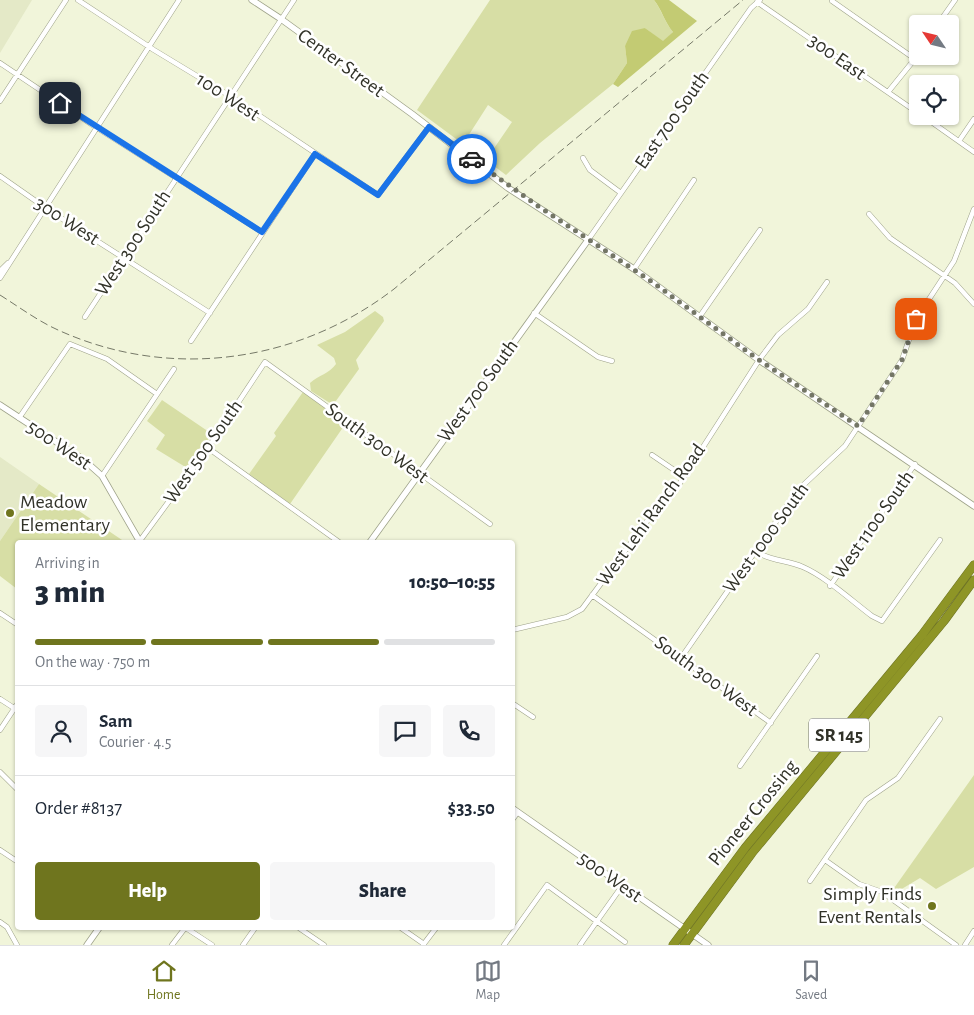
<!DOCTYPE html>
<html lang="en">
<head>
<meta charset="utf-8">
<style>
  body { margin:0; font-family:"Alegreya Sans",sans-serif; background:#f6f6f7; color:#1f2937; height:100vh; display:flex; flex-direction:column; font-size:19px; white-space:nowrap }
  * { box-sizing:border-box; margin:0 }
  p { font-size:16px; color:#747a83 }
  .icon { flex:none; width:28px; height:28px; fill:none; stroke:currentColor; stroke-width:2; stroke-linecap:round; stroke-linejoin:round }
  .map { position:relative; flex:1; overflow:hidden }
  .panel { position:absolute; left:15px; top:540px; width:500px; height:390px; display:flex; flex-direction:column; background:#fff; border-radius:5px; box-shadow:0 1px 4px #0004 }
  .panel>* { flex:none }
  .needle { width:32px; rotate:305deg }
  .tools { position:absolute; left:909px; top:15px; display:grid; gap:10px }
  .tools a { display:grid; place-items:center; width:50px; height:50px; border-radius:5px; background:#fff; box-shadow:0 1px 4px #0004; font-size:25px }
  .pin { position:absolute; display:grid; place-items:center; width:42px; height:42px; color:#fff; margin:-21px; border-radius:10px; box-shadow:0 2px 8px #0006 }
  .courier { position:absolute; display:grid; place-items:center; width:50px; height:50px; margin:-25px; border:4px solid #1a73e8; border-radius:50%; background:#fff; color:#222; box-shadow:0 1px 6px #0007 }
  .head em { font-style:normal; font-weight:800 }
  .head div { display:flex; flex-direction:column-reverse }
  .head { display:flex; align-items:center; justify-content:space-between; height:85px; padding:0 20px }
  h1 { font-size:32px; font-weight:800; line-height:38px }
  .bar { display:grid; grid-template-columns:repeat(4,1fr); gap:8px 5px; align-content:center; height:60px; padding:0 20px }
  .bar i { height:6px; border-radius:4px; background:#e0e1e3 }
  .bar .active { background:#6f751e }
  .bar p { grid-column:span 4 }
  .line { display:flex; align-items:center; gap:12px; padding:0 20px; border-top:1px solid #e0e1e3 }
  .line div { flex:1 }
  .round { display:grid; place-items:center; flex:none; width:52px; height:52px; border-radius:5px; background:#f6f6f7 }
  .cta { display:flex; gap:10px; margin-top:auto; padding:10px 20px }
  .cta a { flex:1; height:58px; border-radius:5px; background:#6f751e; color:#fff; font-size:20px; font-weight:800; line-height:58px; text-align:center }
  .cta a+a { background:#f6f6f7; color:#1f2937 }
  .tab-bar { display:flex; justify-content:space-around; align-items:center; height:70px; border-top:1px solid #e0e1e3; background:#fff; font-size:14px; color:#747a83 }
  .tab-bar a { display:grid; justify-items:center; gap:2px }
  .tab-bar .active { color:#6f751e }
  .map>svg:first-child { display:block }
</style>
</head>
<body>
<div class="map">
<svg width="974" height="945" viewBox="0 0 974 945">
  <rect width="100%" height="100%" fill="#f1f5da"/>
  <path fill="#e4e9c7" d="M0 0H32L0 53Z
    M0 457 39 484 0 541Z"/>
  <path fill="#d7dea5" d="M490 0H654C662 11 664 21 673 32L663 42 645 28 625 46 627 63 613 84 540 143 506 175 486 160 512 122 488 105 463 144 417 110Z
    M375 311 383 317 384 321 356 360 359 369 333 405 311 391 310 383C319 375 329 374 336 364L334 358 317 345 345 332Z
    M303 392 346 423 290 504 249 474 276 436 274 433Z
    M162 400 212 434 187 468 156 449 165 435 147 421Z
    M39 484 125 542H18L17 589 0 576V541Z
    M974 775V867L936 889 920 878 895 893 892 891Z"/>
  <path fill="#c3cb73" d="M654 0H669L697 21 618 87 613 84 627 63 625 46 632 31 645 28 663 41 673 32C664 21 662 10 654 0Z"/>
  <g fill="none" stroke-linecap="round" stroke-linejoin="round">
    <g stroke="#9ea289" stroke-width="5.5">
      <path id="street" d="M78 0 154 50 230 96 378 195 429 127
        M832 1 915 59
        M757 2 918 113
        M938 24 955 0
        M0 63 91 124 262 232
        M888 92 918 55
        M0 101 66 0
        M923 116 974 152
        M959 141 974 119
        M583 158 590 170 621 193
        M0 176 50 211 210 313
        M869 214 890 238 955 283 974 304
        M588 240 751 8 760 0
        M634 269 694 180
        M0 271 8 263
        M0 278 179 0
        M534 313 598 357 612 361
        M700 316 760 230
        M85 317 294 0
        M191 341 315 154
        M19 418 70 344 107 359 157 394
        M208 448 339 542
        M652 455 683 476
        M102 476 174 369
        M139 542 208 448 265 362 490 524
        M755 551C770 561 787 560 803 567 826 577 852 601 872 616L882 621 940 540
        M830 586 915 464
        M592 595 771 723
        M0 613 18 625
        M512 630 567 617 582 609 659 505 678 486 759 360 778 335 808 309 827 282
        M681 658 798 490 845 446 902 360 916 319 954 261 974 209
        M0 699 14 708
        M512 703 533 717
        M0 730 18 703
        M740 766 817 656
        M0 772 18 790
        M512 820 518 812
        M0 850 18 862
        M825 860 859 884 882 892 956 945
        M810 881 866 800 898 778 940 719
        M0 922 7 927 17 945
        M186 928 212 945
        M299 928 324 945
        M401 928 424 944
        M172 945 185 928
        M243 945 255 928
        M423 945 436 928
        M504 945 547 885 625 942
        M580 945 622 886
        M965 945 974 931"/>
    </g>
    <g stroke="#9ea289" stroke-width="7">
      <path id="secondary" d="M252 0 281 19 412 114 508 188 634 269 759 360 974 506
        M0 405 84 460 102 476 140 542
        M370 542 588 240
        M512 808 708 945
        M87 945 99 928"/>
    </g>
    <g stroke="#6d7227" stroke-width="9">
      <path id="highway" d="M673 945 745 848 922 635 974 565
        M684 945 752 853 944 621 974 580"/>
    </g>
    <use href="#street" stroke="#fff" stroke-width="4.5"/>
    <use href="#secondary" stroke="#fff" stroke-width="5.5"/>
    <use href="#highway" stroke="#8e9526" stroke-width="8"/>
    <path stroke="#767968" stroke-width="1" stroke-dasharray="8 4" stroke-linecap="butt" d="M0 295C19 307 38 321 58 330 170 381 298 363 394 289L743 0"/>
  </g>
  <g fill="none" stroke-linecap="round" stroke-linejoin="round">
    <path stroke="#747666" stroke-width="5" stroke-dasharray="0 9" d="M472 159 538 206 648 279 759 360 858 426 902 360 916 319"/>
    <path stroke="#1a73e8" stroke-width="6" d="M60 103 262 232 315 154 378 195 429 127 472 159"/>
  </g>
  <g fill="#6f751e" stroke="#fff" stroke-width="2">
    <circle cx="10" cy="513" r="5"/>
    <circle cx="932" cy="906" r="5"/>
  </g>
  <g text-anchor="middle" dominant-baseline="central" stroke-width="5" stroke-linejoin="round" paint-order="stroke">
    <rect fill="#fff" stroke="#6f7068" stroke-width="1" x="809" y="718.5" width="60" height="33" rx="4"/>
    <g font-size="19" font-weight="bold" fill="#313228">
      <text x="839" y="735">SR 145</text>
    </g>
    <g font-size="20" fill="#313228" stroke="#fff">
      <text transform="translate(837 57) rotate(35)">300 East</text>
      <text transform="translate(341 63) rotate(36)">Center Street</text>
      <text transform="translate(228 97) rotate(33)">100 West</text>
      <text transform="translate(672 120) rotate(-55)">East 700 South</text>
      <text transform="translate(67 221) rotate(33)">300 West</text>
      <text transform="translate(133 243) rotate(-57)">West 300 South</text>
      <text transform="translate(478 391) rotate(-54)">West 700 South</text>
      <text transform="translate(377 443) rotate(36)">South 300 West</text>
      <text transform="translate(59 445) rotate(34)">500 West</text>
      <text transform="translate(203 452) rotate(-55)">West 500 South</text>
      <text transform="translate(651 515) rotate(-54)">West Lehi Ranch Road</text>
      <text transform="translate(873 525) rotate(-55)">West 1100 South</text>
      <text transform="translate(766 538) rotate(-54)">West 1000 South</text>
      <text transform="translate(706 676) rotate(36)">South 300 West</text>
      <text transform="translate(753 813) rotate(-51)">Pioneer Crossing</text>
      <text transform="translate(610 877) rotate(35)">500 West</text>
    </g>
    <g font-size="20" fill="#313228" stroke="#fff" text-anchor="start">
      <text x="20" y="502">Meadow<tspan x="20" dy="23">Elementary</tspan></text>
      <text x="922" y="894" text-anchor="end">Simply Finds<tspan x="922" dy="23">Event Rentals</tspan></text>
    </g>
  </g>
</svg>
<div class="tools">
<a><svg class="needle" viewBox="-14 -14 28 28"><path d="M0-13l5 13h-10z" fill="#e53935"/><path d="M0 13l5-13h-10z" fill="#747a83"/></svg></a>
<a><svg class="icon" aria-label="locate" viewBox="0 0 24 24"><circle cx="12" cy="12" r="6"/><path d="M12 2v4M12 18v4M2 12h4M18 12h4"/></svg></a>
</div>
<div class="pin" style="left:916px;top:319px;background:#ea580c"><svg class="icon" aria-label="bag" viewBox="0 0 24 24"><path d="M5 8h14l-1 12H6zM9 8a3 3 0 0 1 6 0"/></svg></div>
<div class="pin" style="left:60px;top:103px;background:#1f2937"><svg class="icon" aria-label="home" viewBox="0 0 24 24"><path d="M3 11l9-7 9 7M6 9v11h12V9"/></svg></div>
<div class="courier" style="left:472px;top:159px"><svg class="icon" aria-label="car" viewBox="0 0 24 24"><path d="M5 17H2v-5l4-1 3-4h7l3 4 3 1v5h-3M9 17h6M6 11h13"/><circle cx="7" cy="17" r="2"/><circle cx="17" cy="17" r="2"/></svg></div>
<section class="panel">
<div class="head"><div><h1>3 min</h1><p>Arriving in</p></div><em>10:50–10:55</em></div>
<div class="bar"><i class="active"></i><i class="active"></i><i class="active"></i><i></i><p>On the way · 750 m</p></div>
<div class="line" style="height:90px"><a class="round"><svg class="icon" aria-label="person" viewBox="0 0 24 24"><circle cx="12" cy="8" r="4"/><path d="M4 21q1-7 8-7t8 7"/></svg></a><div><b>Sam</b><p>Courier · 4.5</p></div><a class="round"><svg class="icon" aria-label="chat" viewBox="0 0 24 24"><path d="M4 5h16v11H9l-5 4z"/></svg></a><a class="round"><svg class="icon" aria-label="phone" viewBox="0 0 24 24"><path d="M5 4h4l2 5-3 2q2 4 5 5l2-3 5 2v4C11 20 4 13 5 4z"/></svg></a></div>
<div class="line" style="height:65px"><div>Order #8137</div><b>$33.50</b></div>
<div class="cta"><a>Help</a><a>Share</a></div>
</section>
</div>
<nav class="tab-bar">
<a class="active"><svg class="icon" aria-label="home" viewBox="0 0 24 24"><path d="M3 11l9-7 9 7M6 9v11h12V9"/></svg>Home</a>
<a><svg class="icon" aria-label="map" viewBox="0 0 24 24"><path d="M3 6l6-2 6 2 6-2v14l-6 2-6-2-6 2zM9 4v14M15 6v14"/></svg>Map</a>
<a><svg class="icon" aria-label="saved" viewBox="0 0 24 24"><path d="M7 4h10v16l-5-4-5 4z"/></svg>Saved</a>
</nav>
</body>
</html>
